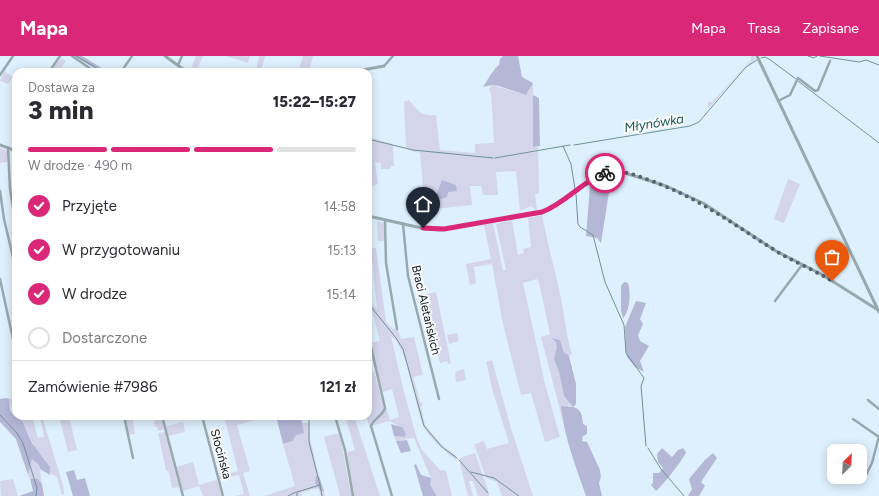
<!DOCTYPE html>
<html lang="pl">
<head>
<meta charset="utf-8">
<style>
  body { margin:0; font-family:Figtree,sans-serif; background:#f7f7f7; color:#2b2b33; height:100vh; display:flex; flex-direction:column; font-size:15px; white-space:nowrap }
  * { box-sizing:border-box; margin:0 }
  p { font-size:13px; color:#7c7c81 }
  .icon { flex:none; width:22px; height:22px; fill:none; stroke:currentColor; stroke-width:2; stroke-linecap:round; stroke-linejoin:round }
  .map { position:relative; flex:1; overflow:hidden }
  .drawer { position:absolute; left:12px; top:12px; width:360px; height:352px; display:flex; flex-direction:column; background:#fff; border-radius:12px; box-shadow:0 2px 10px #0003 }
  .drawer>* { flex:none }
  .needle { width:26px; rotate:24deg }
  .tools { position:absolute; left:827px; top:388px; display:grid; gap:8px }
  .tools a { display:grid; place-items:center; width:40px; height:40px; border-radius:8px; background:#fff; box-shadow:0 2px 10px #0003; font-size:20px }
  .pin { position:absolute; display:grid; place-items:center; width:34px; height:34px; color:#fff; margin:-41px -17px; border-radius:50% 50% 50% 0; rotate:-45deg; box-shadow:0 0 4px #0007 }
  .pin .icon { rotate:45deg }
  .courier { position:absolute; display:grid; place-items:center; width:40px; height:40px; margin:-20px; border:3px solid #db2777; border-radius:50%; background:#fff; color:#222; box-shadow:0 1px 5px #0007 }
  .summary em { font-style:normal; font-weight:800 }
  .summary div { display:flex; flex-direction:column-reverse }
  .summary { display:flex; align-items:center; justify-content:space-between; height:68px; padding:0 16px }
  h1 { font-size:26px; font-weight:800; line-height:30px }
  .bar { display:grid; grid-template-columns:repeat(4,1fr); gap:6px 4px; align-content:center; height:48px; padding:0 16px }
  .bar i { height:5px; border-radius:3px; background:#e1e1e2 }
  .bar .selected { background:#db2777 }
  .bar p { grid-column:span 4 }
  .line { display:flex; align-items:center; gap:10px; padding:0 16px; border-top:1px solid #e1e1e2 }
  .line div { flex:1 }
  ol { padding:0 16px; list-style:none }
  li { display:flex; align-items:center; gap:12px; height:44px }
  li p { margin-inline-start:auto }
  li .icon { padding:4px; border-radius:50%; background:#db2777; color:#fff; stroke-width:4 }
  li:last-child { color:#7c7c81 }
  li i { width:22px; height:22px; border:2px solid #e1e1e2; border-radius:50% }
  header { display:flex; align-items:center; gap:24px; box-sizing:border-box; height:56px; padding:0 20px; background:#db2777; color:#fff }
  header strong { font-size:19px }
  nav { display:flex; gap:22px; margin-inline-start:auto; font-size:14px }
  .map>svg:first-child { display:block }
</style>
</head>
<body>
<header>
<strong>Mapa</strong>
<nav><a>Mapa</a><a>Trasa</a><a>Zapisane</a></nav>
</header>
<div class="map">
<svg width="879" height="440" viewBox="0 0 879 440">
  <rect width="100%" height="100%" fill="#def0fd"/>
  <path fill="#d4d5eb" d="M196 0H203L196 16 190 15Z
    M226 0H250L248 7Z
    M259 0H265L261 15 256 14Z
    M303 0H313L309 16H298Z
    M751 0H754L755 4 746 10 708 53V46H712L751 4Z
    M61 2 66 5 58 16H50Z
    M4 15 13 21 8 28 0 25Z
    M533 27V91H538L539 137 535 138 537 155 531 150 520 155 516 115 496 116 498 139H483L481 130H470L472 149 425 154 420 97 408 94 407 91H406L404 46 409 44C419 55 419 60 436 59L440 94 475 97V88L494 87 491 37 489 33 492 29 526 39Z
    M368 81 393 88 394 110H391L390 113H381V107L375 106 378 128 372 130 368 111Z
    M0 92 7 95V106L0 107Z
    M788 123 800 128 784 167 774 163Z
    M542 159C547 185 554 211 560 237 564 258 566 278 572 298L569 300 566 299 560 284 553 282 558 292 554 303 559 316 564 340 573 351 568 349 563 362 565 373 541 281 550 278 539 227 537 223 523 227 545 328 560 381 545 386 531 337 521 339 503 268 492 208 474 211 476 227 470 229 466 208 491 203 484 169 493 167 503 214H506L496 168 512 164 518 199 524 197 523 193 531 191 528 162Z
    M377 165 384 167 385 185H378Z
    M371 192H376L386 266 392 272 398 274 401 283 414 281 423 319 413 321 420 345 423 349 421 351 425 369 443 390 456 400 457 405C446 396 428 382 423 369 414 348 408 291 391 280L404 336 417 383 422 394 440 414 446 415 452 440H436V437L429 429 431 422 414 382 396 385 394 380 404 381 402 371 389 365 372 370C375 362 384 361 386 351L390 364 399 361 392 333 383 336 370 287 380 285 372 254 368 250V244L377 253Z
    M436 236 451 307 448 308 447 305 440 307 424 239Z
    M457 277 459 285 449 288 447 279Z
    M492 304 511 372 533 440H502L497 426 486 422 474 388 484 385 487 393 509 387 493 336 486 306Z
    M464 313 466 324 456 326 455 316Z
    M374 315 384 353C381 362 372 363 370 373L366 360H368V318Z
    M9 343H16V360H22L23 362 32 360 38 382 44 381 40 360H42L63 429 64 438 62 439 57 421 50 417C50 407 41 399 35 391 32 387 31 382 28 377 21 364 11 358 9 343Z
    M59 360H69L77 394 68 396Z
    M125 360H132L135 378 128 379Z
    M153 360 161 362 164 373 158 375 157 371H155Z
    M224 360H272L237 369 250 415 243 417 250 440H235L244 438 239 419 220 423 219 420 238 415Z
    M345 360H354L380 440H354L347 396 355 394Z
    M183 366 185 376 168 380 166 370Z
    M302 367H310V382L319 420H316L315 427 321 435H324L325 440H321L318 432 301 437 302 440H264L295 430 283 388 293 385 296 379 303 377Z
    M165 376 179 431 172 432 169 416 166 414 158 377Z
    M339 377C345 398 346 419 352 440H338L340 439 324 381Z
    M475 397 488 434 489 440H478L473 425H469L473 440H468L460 408V402Z
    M32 403 39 409 42 428 38 423H30L28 419Z
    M193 406 199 429 217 424 222 440H203L199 430 183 435 176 411Z
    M13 423 18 440H1L0 425Z"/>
  <path fill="#b5b7d7" d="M74 0H82L107 15 94 12Z
    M503 0H518L522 21 533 27 526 39 499 30 492 29 483 31C489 22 491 16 499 9L500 3Z
    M533 39 539 42 540 90 533 91Z
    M442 124 456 129 457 135 448 136 447 141 440 143 436 140Z
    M596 124H601L606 128 609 136 601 187 597 182 586 180 590 130Z
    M625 226 628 227C631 237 630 255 623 262L621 255V230L623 227Z
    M636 245 646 247 640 263 643 268 638 279 640 285 649 290 640 305 644 316 635 311 627 301 626 295 625 271Z
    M552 282 560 284 564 296 569 300 576 328V348L573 351C582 353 582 360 583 368L587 370V378L583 380 582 385 587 386 600 414 601 421 599 427 602 440H586C576 411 564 381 561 350L573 351 564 340 559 316 554 303C556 293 560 290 552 282Z
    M6 342 9 343 10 354 14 360 22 365 32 387 50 411V419L40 413 39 409 32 403 28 419 16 383 0 366V343Z
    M301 362 304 377 296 379 293 385 283 388 277 364Z
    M391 368 402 371 406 378 404 381 394 380Z
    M407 384 411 395 401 397 396 385Z
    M662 392 672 401 678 394 683 392 686 396C683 404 663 429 656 435L651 429 653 427V417H659L663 412 658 406 657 398Z
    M713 397 717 402 701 426 705 430 699 440H688L692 433 689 423 705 404Z
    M416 408 421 419 431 422 430 429 436 438V440H423L414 409Z
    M74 414 77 424 85 422 90 440H73L66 416Z
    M316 420H319L324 435H321L315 427Z
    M30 423H38L42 428 44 440H19L33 435Z"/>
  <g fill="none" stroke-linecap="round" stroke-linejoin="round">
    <path stroke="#709296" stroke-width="1" d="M76 0 100 14
      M808 0 814 2 817 0
      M820 0 859 6 866 4 879 9
      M761 2 765 1 769 3 796 23
      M798 25 879 87
      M368 83 413 94 493 102
      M574 89 690 70 699 66 746 11 757 4
      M563 90 571 108 575 133
      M495 102 570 89
      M576 138 578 168 580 171 593 179 605 226 624 269 626 297 644 322 641 330 646 390
      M368 247 396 282 403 293 424 370 442 391 457 402
      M0 359 17 377 23 387 37 432 36 440
      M648 392 661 413 684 440
      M459 404 488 437
      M471 416 494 422 519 440
      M320 429 322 440
      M288 440 296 436
      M297 440V436L320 429 309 386V360"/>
    <path stroke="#98a9ae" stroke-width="2.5" d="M72 0 91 13 102 16
      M178 9 182 0
      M384 10 393 0
      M49 16 60 0
      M121 16 132 0
      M0 19 13 0
      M778 45 790 39 798 22 815 35 818 34 830 5
      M8 92 10 133 16 171
      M0 135 4 163 16 214
      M385 164 386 207 397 273
      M403 168 408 220 439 343
      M0 223 16 297
      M775 245 802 209
      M368 278 385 352C382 361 374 362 371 370L392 440
      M868 344 879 353
      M124 360 133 402
      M162 360 183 440
      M202 360 223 440
      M335 360 345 394 353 440
      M853 363 879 381
      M864 423 872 407 879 380"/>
    <path stroke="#98a9ae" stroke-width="3" d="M165 0 187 16
      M757 0 879 256
      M352 16 384 10
      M0 89 16 95
      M368 160 426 173 440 174 542 156 557 149 598 120 608 116H622L666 130 703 147 776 195 821 218 878 254"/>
  </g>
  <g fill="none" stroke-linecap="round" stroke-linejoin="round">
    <path stroke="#56646d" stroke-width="4" stroke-dasharray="0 7.2" d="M605 117C619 113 633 118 646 123 698 141 731 167 776 195 794 206 814 214 832 225"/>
    <path stroke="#db2777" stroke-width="5" d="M423 172 444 173 542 156C566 147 582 125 605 117"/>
  </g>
  <g text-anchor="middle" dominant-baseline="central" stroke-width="4" stroke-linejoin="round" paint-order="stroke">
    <g font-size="12" fill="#0d1820" stroke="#fafafa">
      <text transform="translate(426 254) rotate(77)">Braci Aletańskich</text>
      <text transform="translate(221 398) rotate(75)">Słocińska</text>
    </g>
    <g font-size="13" font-style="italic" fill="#175558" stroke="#fafafa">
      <text transform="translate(654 67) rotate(-9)">Młynówka</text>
    </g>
  </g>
</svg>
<div class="tools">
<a><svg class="needle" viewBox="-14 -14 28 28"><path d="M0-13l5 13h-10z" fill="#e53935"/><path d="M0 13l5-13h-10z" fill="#7c7c81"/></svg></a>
</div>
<div class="pin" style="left:832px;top:225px;background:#ea580c"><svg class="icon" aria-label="bag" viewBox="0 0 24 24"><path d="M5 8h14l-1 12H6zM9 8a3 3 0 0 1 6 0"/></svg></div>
<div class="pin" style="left:423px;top:172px;background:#1f2937"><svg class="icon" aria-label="home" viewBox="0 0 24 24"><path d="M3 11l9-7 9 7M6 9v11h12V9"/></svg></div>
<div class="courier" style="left:605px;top:117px"><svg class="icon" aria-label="bike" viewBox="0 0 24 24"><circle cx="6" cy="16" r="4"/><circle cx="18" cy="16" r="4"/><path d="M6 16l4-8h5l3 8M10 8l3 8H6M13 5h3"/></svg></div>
<section class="drawer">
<div class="summary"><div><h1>3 min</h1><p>Dostawa za</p></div><em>15:22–15:27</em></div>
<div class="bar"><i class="selected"></i><i class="selected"></i><i class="selected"></i><i></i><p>W drodze · 490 m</p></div>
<ol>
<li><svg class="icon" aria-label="check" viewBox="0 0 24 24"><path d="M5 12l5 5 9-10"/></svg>Przyjęte<p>14:58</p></li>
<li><svg class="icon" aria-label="check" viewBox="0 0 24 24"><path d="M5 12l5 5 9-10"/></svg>W przygotowaniu<p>15:13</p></li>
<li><svg class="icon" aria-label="check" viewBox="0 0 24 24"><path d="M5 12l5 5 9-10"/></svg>W drodze<p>15:14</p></li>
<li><i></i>Dostarczone</li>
</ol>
<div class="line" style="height:52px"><div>Zamówienie #7986</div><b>121 zł</b></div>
</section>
</div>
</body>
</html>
